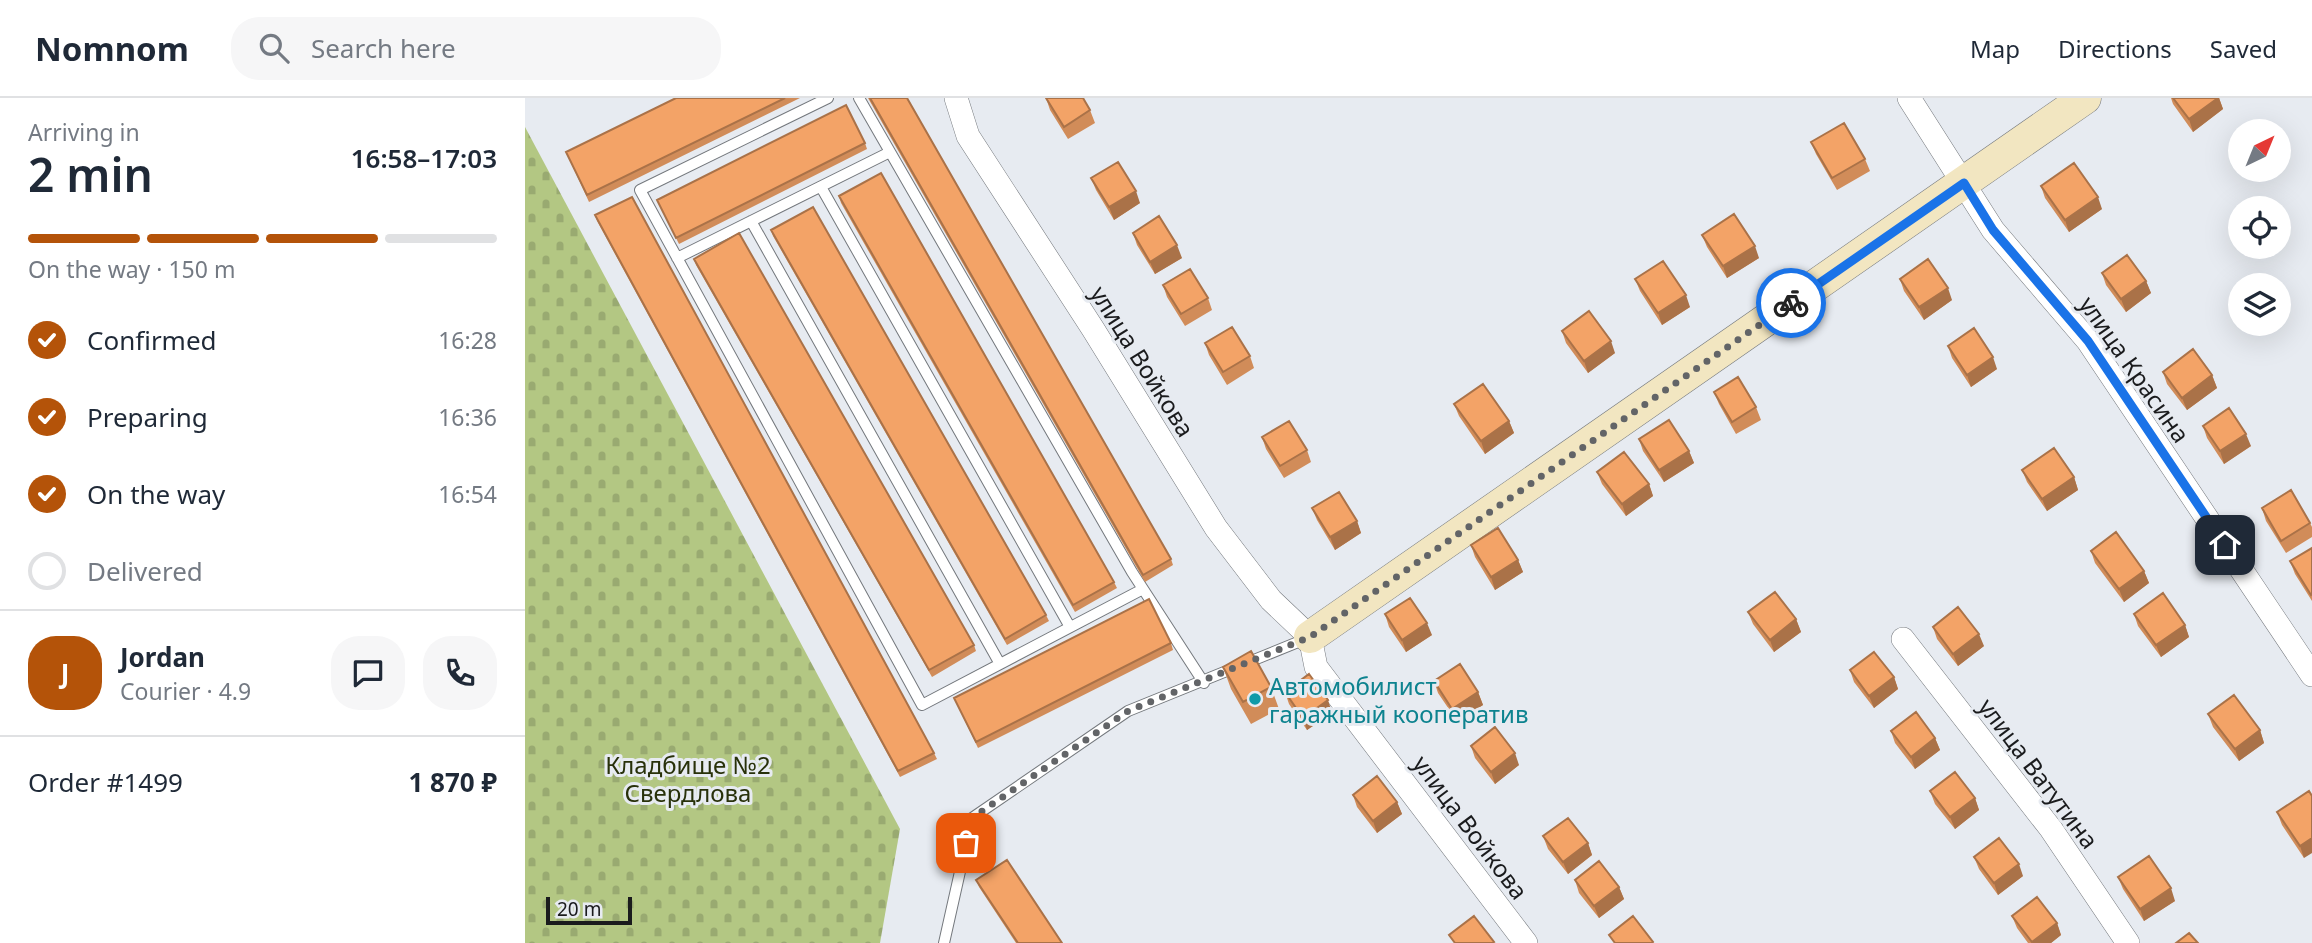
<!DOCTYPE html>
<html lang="en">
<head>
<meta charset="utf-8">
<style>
  body { margin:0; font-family:"Noto Sans",sans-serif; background:#f6f6f7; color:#1f2937; height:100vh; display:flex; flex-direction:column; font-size:26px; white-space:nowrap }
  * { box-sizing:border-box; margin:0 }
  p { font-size:23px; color:#747a83 }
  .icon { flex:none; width:38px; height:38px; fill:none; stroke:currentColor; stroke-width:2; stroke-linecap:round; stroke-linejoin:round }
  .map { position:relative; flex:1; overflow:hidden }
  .details { display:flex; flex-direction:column; background:#fff; width:525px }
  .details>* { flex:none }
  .needle { width:46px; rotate:43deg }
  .tools { position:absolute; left:1703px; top:21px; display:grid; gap:14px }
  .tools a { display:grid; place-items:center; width:63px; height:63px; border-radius:50%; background:#fff; box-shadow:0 7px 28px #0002; font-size:35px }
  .scale { position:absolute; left:21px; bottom:18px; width:86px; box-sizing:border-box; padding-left:7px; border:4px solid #1a1b1d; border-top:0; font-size:19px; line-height:24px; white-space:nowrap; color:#1a1b1d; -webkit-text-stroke:5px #e7ebf1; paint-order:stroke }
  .pin { position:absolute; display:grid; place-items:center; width:60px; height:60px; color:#fff; margin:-30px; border-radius:14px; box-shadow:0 4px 10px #0006 }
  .courier { position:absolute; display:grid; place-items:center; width:70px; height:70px; margin:-35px; border:5px solid #1a73e8; border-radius:50%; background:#fff; color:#222; box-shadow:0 2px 9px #0007 }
  .summary em { font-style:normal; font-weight:600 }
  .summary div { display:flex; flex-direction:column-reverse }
  .summary { display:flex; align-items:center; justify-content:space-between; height:119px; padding:0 28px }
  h1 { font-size:46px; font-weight:600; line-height:52px }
  .bar { display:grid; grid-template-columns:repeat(4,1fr); gap:10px 7px; align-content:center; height:84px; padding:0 28px }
  .bar i { height:9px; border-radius:5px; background:#e0e1e3 }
  .bar .selected { background:#b45309 }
  .bar p { grid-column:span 4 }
  .line { display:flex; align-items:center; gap:18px; padding:0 28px; border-top:2px solid #e0e1e3 }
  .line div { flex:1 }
  .round { display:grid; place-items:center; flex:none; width:74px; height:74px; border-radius:28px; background:#f6f6f7 }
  ol { padding:0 28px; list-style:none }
  li { display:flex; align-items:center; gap:21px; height:77px }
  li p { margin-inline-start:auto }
  li .icon { padding:7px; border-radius:50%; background:#b45309; color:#fff; stroke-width:4 }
  li:last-child { color:#747a83 }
  li i { width:38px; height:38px; border:4px solid #e0e1e3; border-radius:50% }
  header { display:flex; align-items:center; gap:42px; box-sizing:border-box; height:98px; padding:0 35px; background:#fff; border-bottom:2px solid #e0e1e3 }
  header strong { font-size:33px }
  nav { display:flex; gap:38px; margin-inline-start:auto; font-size:24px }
  .search { width:490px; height:63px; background:#f6f6f7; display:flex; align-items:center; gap:18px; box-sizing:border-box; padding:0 24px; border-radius:28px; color:#747a83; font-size:26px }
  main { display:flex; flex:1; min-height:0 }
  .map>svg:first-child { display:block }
</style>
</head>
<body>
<header>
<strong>Nomnom</strong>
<div class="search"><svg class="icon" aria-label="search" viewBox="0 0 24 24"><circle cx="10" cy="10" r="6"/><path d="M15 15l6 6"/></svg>Search here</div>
<nav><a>Map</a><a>Directions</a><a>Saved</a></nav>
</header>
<main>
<section class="details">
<div class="summary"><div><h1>2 min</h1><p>Arriving in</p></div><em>16:58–17:03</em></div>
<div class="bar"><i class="selected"></i><i class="selected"></i><i class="selected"></i><i></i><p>On the way · 150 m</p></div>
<ol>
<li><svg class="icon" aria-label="check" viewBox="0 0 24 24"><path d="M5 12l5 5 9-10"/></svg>Confirmed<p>16:28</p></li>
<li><svg class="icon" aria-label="check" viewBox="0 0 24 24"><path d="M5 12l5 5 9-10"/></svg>Preparing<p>16:36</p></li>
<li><svg class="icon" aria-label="check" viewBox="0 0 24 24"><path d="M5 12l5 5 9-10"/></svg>On the way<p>16:54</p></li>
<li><i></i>Delivered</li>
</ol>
<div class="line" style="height:126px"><b class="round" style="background:#b45309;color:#fff">J</b><div><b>Jordan</b><p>Courier · 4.9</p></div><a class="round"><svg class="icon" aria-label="chat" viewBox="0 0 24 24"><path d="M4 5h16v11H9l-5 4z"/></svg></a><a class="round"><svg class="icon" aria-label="phone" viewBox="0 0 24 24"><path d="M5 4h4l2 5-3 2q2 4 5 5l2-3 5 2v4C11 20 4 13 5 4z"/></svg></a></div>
<div class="line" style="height:91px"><div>Order #1499</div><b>1 870 ₽</b></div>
</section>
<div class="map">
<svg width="1787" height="845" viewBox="0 0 1787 845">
  <defs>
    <pattern id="cemetery-stones" width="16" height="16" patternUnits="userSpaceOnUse" patternTransform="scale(1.75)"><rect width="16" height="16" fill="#b3c783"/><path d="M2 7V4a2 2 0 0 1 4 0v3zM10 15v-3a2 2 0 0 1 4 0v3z" fill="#99aa71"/></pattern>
  </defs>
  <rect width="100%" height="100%" fill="#e7ebf1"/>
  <path fill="url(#cemetery-stones)" d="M0 29 375 731 355 845H0Z"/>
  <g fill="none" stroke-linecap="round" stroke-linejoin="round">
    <g stroke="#74787d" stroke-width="12">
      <path id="lane" d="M303 0 115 92 397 607 618 491
        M334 0 607 474 679 585
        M296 89 545 529
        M226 123 475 566
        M152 160 365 54
        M419 845 447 720 603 613 783 540"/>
    </g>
    <g stroke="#74787d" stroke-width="24">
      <path id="street" d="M431 0 443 38 568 231 691 430 746 502 785 539 791 569 1001 845
        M1384 0 1468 132 1563 243 1787 577
        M1378 541 1526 731 1603 845"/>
    </g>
    <g stroke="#74787d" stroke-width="33">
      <path id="secondary" d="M785 539 1560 0"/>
    </g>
    <use href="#lane" stroke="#fff" stroke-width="10"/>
    <use href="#street" stroke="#fff" stroke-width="23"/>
    <use href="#secondary" stroke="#f2e6c1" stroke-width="32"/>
  </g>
  <path fill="#d18c59" d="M151 0H275L64 104 41 54Z
    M343 0H382L646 461 648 467 620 484Z
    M521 0 565 12 570 25 543 41 525 12Z
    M1646 0H1694L1698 11 1668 34 1648 6Z
    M1286 44 1340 61 1345 73 1312 92 1291 56Z
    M340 45 342 51 154 146 132 102Z
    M566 80 615 105 589 122 571 92Z
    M1516 88 1577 111 1544 134 1520 100Z
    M314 98 589 484 592 490 550 514 316 105Z
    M70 117 409 655 412 661 375 679 72 123Z
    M246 132 521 517 524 523 482 547 248 138Z
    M608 135 657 160 630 176 612 147Z
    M1177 137 1234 160 1202 180 1182 149Z
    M169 161 449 547 451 553 407 579 171 167Z
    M1577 175 1621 183 1626 195 1601 214 1581 187Z
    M1110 181 1165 209 1137 227 1115 193Z
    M1375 181 1427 202 1399 222 1379 193Z
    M638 187 683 200 687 212 660 228 642 199Z
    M1037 233 1090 255 1063 275 1041 245Z
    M680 245 725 258 729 270 702 287 684 257Z
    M1423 248 1472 271 1446 289 1427 260Z
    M1638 274 1687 277 1692 290 1662 312 1642 286Z
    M1189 294 1231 309 1236 322 1211 336 1194 306Z
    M929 306 984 323 989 335 960 356 934 318Z
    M1678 328 1726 348 1699 366 1682 340Z
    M737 339 782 352 786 364 759 380 741 351Z
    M1114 341 1164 353 1169 365 1139 384 1118 353Z
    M1497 372 1549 379 1553 392 1522 413 1502 384Z
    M1072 374 1124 386 1128 398 1101 418 1077 386Z
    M787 410 832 423 836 435 810 452 792 422Z
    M1737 410 1785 425 1787 429V439L1761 455 1741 423Z
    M946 447 993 462 998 474 970 492 950 459Z
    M1787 450V503L1770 476 1765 463Z
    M1566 453 1619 473 1624 485 1599 504 1570 465Z
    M1223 514 1271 521 1276 534 1249 554 1228 526Z
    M860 516 907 537 881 554 864 529Z
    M1609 516 1660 527 1664 539 1636 559 1613 528Z
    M1408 529 1459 548 1433 568 1412 541Z
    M646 545 648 552 453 650 429 600Z
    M698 569 746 589 754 611 726 626 706 591Z
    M1325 572 1369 579 1373 591 1349 610 1329 584Z
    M909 583 953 594 958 607 932 623 913 595Z
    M760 594 807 615 782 632 764 606Z
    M1683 616 1735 632 1739 645 1714 663 1688 629Z
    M1366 633 1410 640 1415 652 1390 671 1370 645Z
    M946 648 994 667 970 686 950 660Z
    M1405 693 1450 700 1454 712 1430 731 1410 706Z
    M1784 693 1779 760 1757 727 1752 714Z
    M828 697 872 704 877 716 852 735 832 709Z
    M1018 738 1063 745 1067 757 1043 776 1023 751Z
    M1449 759 1498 778 1473 797 1454 771Z
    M1593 779 1650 803 1619 823 1598 791Z
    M451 782 537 845H491L454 789Z
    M1050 782 1094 789 1099 801 1074 820 1054 795Z
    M1487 818 1532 825 1536 837 1526 845H1503L1492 830Z"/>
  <path fill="#aa7248" d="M1693 0H1694L1698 11 1668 34 1664 21Z
    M611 93 615 105 589 122 584 109Z
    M1573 99 1577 111 1544 134 1540 122Z
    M652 147 657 160 630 176 625 164Z
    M1230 148 1234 160 1202 180 1198 168Z
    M1621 183 1626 195 1601 214 1596 201Z
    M1423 190 1427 202 1399 222 1394 209Z
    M1161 197 1165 209 1137 227 1133 215Z
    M1086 243 1090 255 1063 275 1059 263Z
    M1468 259 1472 271 1446 289 1442 277Z
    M1687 277 1692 290 1662 312 1657 300Z
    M984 323 989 335 960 356 956 343Z
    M1721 336 1726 348 1699 366 1695 353Z
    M1164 353 1169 365 1139 384 1134 372Z
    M1549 379 1553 392 1522 413 1517 401Z
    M1124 386 1128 398 1101 418 1097 406Z
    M832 423 836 435 810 452 805 439Z
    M993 462 998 474 970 492 966 479Z
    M1619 473 1624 485 1599 504 1594 491Z
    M1271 521 1276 534 1249 554 1245 542Z
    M902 525 907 537 881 554 877 542Z
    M1660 527 1664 539 1636 559 1631 547Z
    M1454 536 1459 548 1433 568 1428 556Z
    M1369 579 1373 591 1349 610 1344 598Z
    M953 594 958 607 932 623 927 611Z
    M803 602 807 615 782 632 778 620Z
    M1735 632 1739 645 1714 663 1710 651Z
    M1410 640 1415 652 1390 671 1386 659Z
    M990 655 994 667 970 686 966 674Z
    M1450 700 1454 712 1430 731 1425 719Z
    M872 704 877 716 852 735 848 723Z
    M1787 740V755L1779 760 1775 748Z
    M1063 745 1067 757 1043 776 1038 764Z
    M1494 766 1498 778 1473 797 1469 785Z
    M1094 789 1099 801 1074 820 1069 808Z
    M1646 790 1650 803 1619 823 1615 811Z
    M1532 825 1536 837 1526 845H1508L1507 844Z"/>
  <path fill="#f3a367" stroke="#aa7248" stroke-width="2" d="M151 0H260L62 97 41 54Z
    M345 0H382L646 461 618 477Z
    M521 0H558L565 12 539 29Z
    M1648 0H1693L1664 21Z
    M321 7 340 45 151 140 132 102Z
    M1319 25 1340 61 1307 80 1286 44Z
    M593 64 611 93 584 109 566 80Z
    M1549 65 1573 99 1540 122 1516 88Z
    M356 75 589 484 548 507 314 98Z
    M107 99 409 655 373 673 70 117Z
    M288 109 521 517 480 541 246 132Z
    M1209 116 1230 148 1198 168 1177 137Z
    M634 118 652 147 625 164 608 135Z
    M214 135 449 547 404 572 169 161Z
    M1602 157 1621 183 1596 201 1577 175Z
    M1403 161 1423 190 1394 209 1375 181Z
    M1138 163 1161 197 1133 215 1110 181Z
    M665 171 683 200 656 216 638 187Z
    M1064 213 1086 243 1059 263 1037 233Z
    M707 229 725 258 698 274 680 245Z
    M1449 230 1468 259 1442 277 1423 248Z
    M1668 251 1687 277 1657 300 1638 274Z
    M1213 279 1231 309 1207 324 1189 294Z
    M958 286 984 323 956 343 929 306Z
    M1704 310 1721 336 1695 353 1678 328Z
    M1144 322 1164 353 1134 372 1114 341Z
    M764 323 782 352 755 368 737 339Z
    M1529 350 1549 379 1517 401 1497 372Z
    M1099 354 1124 386 1097 406 1072 374Z
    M1766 392 1785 425 1756 443 1737 410Z
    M814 394 832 423 805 439 787 410Z
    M973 430 993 462 966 479 946 447Z
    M1591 434 1619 473 1594 491 1566 453Z
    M1787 450V496L1786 497 1765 463Z
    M1250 494 1271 521 1245 542 1223 514Z
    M1638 495 1660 527 1631 547 1609 516Z
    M885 500 902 525 877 542 860 516Z
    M624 501 646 545 451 644 429 600Z
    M1433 509 1454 536 1428 556 1408 529Z
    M726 553 746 589 718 604 698 569Z
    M1349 554 1369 579 1344 598 1325 572Z
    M935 566 953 594 927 611 909 583Z
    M784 576 803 602 778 620 760 594Z
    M1709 597 1735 632 1710 651 1683 616Z
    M1391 614 1410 640 1386 659 1366 633Z
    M970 629 990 655 966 674 946 648Z
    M1430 674 1450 700 1425 719 1405 693Z
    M852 678 872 704 848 723 828 697Z
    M1784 693 1787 698V740L1775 748 1752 714Z
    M1043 720 1063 745 1038 764 1018 738Z
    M1474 740 1494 766 1469 785 1449 759Z
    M1624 758 1646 790 1615 811 1593 779Z
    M482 762 537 845H493L451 782Z
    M1074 763 1094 789 1069 808 1050 782Z
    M1512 799 1532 825 1507 844 1487 818Z
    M949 818 969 844 967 845H930L924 837Z
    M1108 818 1128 844 1127 845H1090L1084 837Z
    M1664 835 1673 845H1651Z"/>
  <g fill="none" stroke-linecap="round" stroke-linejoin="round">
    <path stroke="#626467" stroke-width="7" stroke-dasharray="0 12.6" d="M441 745 447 720 603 613 785 539 1266 205"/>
    <path stroke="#1a73e8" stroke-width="9" d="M1266 205 1439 85 1468 132 1563 243 1700 447"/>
  </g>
  <circle fill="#0f9aa8" stroke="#e7ebf1" stroke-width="2.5" cx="730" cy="601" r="7"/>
  <g text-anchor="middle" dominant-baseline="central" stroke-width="6" stroke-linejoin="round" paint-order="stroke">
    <g font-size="24" fill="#1a1b1d" stroke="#e7ebf1">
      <text transform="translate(618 263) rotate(58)">улица Войкова</text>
      <text transform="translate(1610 271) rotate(55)">улица Красина</text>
      <text transform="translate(1514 675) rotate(53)">улица Ватутина</text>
      <text transform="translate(946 729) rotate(53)">улица Войкова</text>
    </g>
    <g font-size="24" fill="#0d838f" stroke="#e7ebf1" text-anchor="start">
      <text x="744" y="587">Автомобилист<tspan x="744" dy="28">гаражный кооператив</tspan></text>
    </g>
    <g font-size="24" fill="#28310a" stroke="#e7ebf1">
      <text x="163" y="666">Кладбище №2<tspan x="163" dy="28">Свердлова</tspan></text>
    </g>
  </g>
</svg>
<div class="tools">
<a><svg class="needle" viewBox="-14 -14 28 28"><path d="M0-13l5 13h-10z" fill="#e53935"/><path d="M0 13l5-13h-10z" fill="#747a83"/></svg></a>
<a><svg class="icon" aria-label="locate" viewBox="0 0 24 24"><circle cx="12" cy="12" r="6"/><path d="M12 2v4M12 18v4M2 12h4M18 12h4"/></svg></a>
<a><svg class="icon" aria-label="layers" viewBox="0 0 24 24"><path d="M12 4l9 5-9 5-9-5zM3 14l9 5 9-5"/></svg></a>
</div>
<div class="scale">20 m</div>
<div class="pin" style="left:441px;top:745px;background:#ea580c"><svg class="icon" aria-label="bag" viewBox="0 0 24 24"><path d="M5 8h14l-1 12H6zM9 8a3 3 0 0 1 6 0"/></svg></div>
<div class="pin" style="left:1700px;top:447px;background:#1f2937"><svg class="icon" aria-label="home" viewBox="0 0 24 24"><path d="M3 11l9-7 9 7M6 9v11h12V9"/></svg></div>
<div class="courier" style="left:1266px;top:205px"><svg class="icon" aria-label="bike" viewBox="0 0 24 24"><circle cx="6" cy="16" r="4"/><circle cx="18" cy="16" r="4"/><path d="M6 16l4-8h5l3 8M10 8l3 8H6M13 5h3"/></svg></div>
</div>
</main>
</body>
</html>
